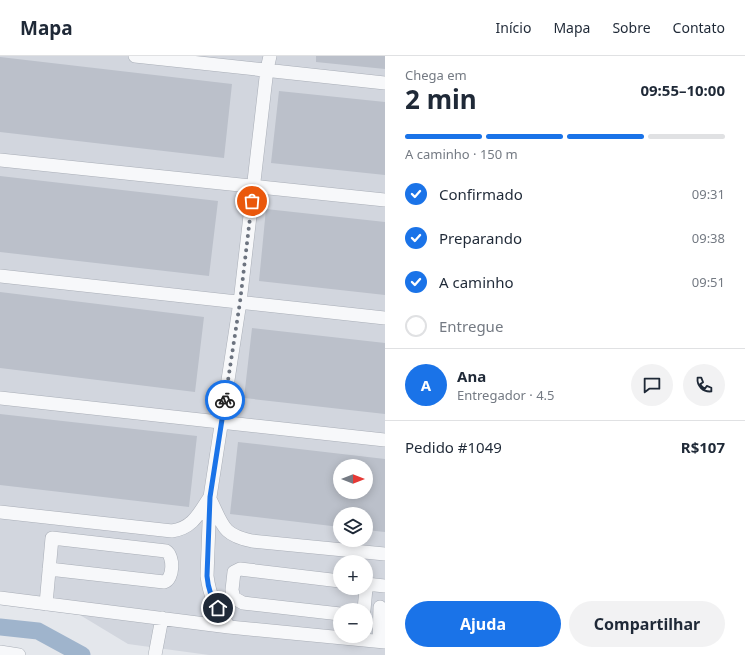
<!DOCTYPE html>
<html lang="pt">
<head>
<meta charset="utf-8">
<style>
  body { margin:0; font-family:"Noto Sans",sans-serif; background:#f2f2f3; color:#1f2937; height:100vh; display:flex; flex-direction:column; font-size:15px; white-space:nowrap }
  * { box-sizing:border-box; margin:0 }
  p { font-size:13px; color:#747a83 }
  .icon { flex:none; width:22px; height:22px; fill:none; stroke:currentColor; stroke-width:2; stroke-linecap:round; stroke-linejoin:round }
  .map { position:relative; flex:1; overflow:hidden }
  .side { display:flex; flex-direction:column; background:#fff; width:360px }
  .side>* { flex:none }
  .needle { width:26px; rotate:90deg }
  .controls { position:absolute; left:333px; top:403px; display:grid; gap:8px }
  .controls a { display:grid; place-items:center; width:40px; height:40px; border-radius:50%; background:#fff; box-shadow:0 2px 10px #0003; font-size:20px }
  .pin { position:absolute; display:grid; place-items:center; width:34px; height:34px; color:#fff; margin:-17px; border:2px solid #fff; border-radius:50%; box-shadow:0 1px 4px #0007 }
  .courier { position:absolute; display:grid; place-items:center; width:40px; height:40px; margin:-20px; border:3px solid #1a73e8; border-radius:50%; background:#fff; color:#222; box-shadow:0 1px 5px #0007 }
  .headline em { font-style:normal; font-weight:700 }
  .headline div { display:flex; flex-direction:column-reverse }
  .headline { display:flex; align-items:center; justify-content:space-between; height:68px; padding:0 20px }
  h1 { font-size:26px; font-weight:700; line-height:30px }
  .bar { display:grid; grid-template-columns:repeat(4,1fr); gap:6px 4px; align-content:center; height:48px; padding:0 20px }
  .bar i { height:5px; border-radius:3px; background:#e0e1e3 }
  .bar .current { background:#1a73e8 }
  .bar p { grid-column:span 4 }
  .line { display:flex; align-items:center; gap:10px; padding:0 20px; border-top:1px solid #e0e1e3 }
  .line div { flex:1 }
  .round { display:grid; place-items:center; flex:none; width:42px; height:42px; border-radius:21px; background:#f2f2f3 }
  ol { padding:0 20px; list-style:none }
  li { display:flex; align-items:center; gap:12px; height:44px }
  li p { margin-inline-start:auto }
  li .icon { padding:4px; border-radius:50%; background:#1a73e8; color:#fff; stroke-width:4 }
  li:last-child { color:#747a83 }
  li i { width:22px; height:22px; border:2px solid #e0e1e3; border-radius:50% }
  .primary-button { display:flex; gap:8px; margin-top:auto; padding:8px 20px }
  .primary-button a { flex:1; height:46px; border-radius:24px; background:#1a73e8; color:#fff; font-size:16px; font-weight:700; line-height:46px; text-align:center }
  .primary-button a+a { background:#f2f2f3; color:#1f2937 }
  header { display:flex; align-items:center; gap:24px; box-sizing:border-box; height:56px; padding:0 20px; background:#fff; border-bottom:1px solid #e0e1e3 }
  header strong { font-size:19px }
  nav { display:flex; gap:22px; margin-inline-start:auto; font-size:14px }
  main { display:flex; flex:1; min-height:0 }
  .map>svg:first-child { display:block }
</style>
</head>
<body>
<header>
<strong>Mapa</strong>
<nav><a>Início</a><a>Mapa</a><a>Sobre</a><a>Contato</a></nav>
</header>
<main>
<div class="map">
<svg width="385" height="599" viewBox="0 0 385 599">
  <rect width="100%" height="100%" fill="#e4e7ec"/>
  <path fill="#d2d6de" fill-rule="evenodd" d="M0 0H385V599H209L128 588 80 559 0 549ZM340 410H366V436H340ZM340 458H366V484H340ZM340 506H366V532H340ZM340 554H366V580H340Z"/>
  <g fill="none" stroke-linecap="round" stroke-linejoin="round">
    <path stroke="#9fb4cc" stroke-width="17" d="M0 571 38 575 82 599"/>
  </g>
  <path fill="#bbc0ca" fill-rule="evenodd" d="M316 0H385V13L316 6Z
    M0 1 232 28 224 102 0 76Z
    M279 35 385 46V119L271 107Z
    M0 120 218 145 209 220 0 196Z
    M266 153 385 166V239L259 225Z
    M0 236 204 261 195 336 0 312Z
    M252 272 385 287V358L244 342Z
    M0 358 197 380 189 451 0 429Z
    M238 386 385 403V476L366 474V458H340V471L230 458ZM340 410H366V436H340Z"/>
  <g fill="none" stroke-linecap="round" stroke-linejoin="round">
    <g stroke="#a9aeb7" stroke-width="14">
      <path id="minor" d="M135 0 385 27
        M0 104 385 144
        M0 220 385 262
        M0 342 385 384
        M211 445C223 470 223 479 252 485L385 498
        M0 456 172 475C193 472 199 457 210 441
        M340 525 240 513 234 516 232 534 234 542 243 547 340 558
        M366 528 385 530
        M0 542 229 571 385 586
        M46 548C48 526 50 504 52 482L166 495C174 500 174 523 164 526L49 513
        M364 554 366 532
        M229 571C217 552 210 543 207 520L210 441 240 246 267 13 270 0
        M379 585 380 551
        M0 596 19 599
        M155 599 162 562"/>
    </g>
    <use href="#minor" stroke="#f7f8fa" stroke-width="13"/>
  </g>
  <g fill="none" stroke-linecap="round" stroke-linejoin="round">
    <path stroke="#6c737f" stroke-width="4" stroke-dasharray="0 7.2" d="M225 344 240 246 252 145"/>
    <path stroke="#1a73e8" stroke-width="5" d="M218 552C211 542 208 532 207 520L210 441 225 344"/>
  </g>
</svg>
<div class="controls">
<a><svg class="needle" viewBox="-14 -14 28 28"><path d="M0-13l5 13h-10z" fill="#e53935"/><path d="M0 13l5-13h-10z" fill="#747a83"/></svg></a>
<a><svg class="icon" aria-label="layers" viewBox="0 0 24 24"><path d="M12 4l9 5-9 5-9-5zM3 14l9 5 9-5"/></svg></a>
<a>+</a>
<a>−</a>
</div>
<div class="pin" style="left:252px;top:145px;background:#ea580c"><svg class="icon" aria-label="bag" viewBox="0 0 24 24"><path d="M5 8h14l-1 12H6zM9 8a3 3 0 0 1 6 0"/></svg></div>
<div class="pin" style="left:218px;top:552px;background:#1f2937"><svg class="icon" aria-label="home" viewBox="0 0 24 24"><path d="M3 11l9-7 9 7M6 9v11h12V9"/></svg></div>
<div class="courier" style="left:225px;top:344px"><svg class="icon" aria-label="bike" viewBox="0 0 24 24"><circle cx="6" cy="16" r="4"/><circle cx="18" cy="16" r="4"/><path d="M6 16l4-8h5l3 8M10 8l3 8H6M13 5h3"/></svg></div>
</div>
<section class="side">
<div class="headline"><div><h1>2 min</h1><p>Chega em</p></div><em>09:55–10:00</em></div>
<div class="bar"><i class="current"></i><i class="current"></i><i class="current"></i><i></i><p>A caminho · 150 m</p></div>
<ol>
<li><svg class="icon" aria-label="check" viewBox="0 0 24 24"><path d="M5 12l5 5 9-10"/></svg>Confirmado<p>09:31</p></li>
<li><svg class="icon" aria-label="check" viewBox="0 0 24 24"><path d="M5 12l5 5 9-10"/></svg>Preparando<p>09:38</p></li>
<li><svg class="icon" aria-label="check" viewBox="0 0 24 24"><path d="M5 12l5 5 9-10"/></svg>A caminho<p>09:51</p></li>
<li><i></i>Entregue</li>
</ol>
<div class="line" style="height:72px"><b class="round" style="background:#1a73e8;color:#fff">A</b><div><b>Ana</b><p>Entregador · 4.5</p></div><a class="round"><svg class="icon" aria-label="chat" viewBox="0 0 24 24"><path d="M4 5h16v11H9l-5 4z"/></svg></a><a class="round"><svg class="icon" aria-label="phone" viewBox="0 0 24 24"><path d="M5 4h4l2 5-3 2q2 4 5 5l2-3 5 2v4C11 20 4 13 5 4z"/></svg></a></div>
<div class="line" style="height:52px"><div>Pedido #1049</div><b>R$107</b></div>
<div class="primary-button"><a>Ajuda</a><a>Compartilhar</a></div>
</section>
</main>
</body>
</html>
